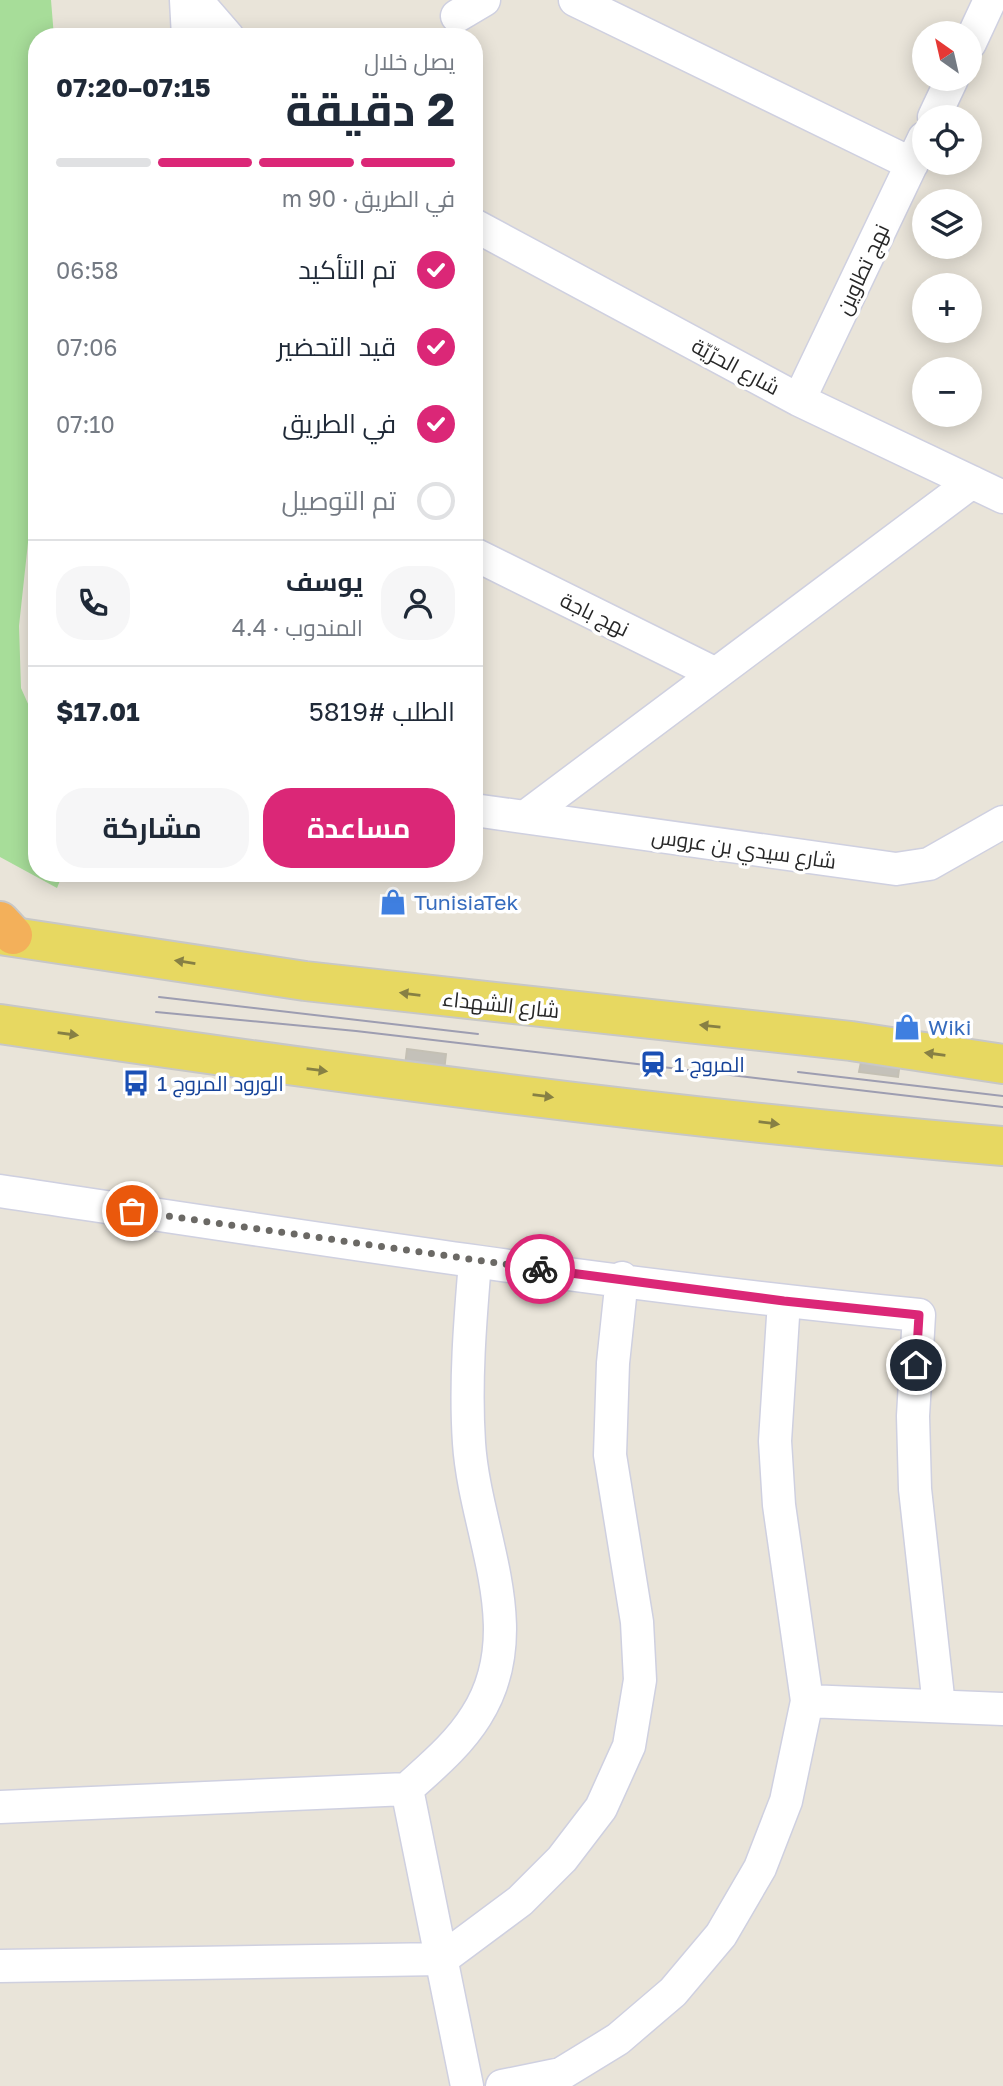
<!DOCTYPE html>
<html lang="ar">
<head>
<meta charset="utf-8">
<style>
  body { margin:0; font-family:"Golos Text",Cairo,sans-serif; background:#f6f6f7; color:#1f2937; direction:rtl; height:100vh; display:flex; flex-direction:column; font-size:26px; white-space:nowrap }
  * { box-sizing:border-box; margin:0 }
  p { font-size:23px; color:#747a83 }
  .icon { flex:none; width:38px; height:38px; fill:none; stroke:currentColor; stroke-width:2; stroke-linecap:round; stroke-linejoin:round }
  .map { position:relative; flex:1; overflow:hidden; direction:ltr }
  .panel { position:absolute; left:28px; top:28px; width:455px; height:854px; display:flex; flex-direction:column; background:#fff; border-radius:28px; box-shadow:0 4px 18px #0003; direction:rtl }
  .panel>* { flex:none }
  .needle { width:46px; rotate:326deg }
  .controls { position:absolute; left:912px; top:21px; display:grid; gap:14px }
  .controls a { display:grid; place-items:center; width:70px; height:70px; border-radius:50%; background:#fff; box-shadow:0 4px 18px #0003; font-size:35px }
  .pin { position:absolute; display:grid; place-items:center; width:60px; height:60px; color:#fff; margin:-30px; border:4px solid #fff; border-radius:50%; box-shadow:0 2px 7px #0007 }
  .courier { position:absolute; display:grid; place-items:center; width:70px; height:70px; margin:-35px; border:5px solid #db2777; border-radius:50%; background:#fff; color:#222; box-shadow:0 2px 9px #0007 }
  .headline em { font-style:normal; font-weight:700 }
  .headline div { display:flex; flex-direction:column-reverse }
  .headline { display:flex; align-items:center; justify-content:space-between; height:119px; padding:0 28px }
  h1 { font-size:46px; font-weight:700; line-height:52px }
  .bar { display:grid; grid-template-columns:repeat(4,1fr); gap:10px 7px; align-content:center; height:84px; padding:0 28px }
  .bar i { height:9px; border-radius:5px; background:#e0e1e3 }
  .bar .current { background:#db2777 }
  .bar p { grid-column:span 4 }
  .line { display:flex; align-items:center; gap:18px; padding:0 28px; border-top:2px solid #e0e1e3 }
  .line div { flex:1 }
  .round { display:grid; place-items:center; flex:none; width:74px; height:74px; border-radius:28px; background:#f6f6f7 }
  ol { padding:0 28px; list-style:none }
  li { display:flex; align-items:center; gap:21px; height:77px }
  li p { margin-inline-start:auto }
  li .icon { padding:7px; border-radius:50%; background:#db2777; color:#fff; stroke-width:4 }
  li:last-child { color:#747a83 }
  li i { width:38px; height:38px; border:4px solid #e0e1e3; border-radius:50% }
  .action { display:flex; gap:14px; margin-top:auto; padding:14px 28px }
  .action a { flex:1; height:80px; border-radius:28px; background:#db2777; color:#fff; font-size:28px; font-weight:700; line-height:80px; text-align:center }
  .action a+a { background:#f6f6f7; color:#1f2937 }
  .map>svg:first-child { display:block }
</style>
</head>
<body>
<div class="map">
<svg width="1003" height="2086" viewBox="0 0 1003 2086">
  <rect width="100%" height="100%" fill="#e9e4d9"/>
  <path fill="#a7dd99" d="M0 0H51L54 37H37V459L19 626 21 688 37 724V873H63L57 888 0 857Z"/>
  <path fill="#c4c1b9" stroke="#c4c0b4" stroke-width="2" d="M407 1049 446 1054 444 1071 405 1066Z
    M862 1057 900 1062 898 1077 859 1072Z"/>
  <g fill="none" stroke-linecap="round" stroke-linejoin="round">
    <g stroke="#cfd0e0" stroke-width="35">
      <path id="minor" d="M186 0 188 37
        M196 0 228 37
        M575 0 912 164
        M457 16 484 0
        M970 43 990 0
        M934 117 952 79
        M474 225 799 400 1003 497
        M799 400 924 138
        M474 554 716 674
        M474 810 896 869 929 864 1003 822
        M525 817 972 482
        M0 1191C306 1237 612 1285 919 1315L913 1416 915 1489 939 1706
        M807 1701 1003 1709
        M407 1789 467 2086
        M0 1807 407 1789C431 1767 458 1745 476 1716 531 1630 475 1534 469 1443 465 1383 470 1322 475 1262
        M0 1966 442 1959 520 1901 562 1859 601 1808 629 1746 640 1680 637 1622 610 1455 613 1363 622 1278
        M502 2086 561 2074 618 2039 673 1992 721 1935 760 1868 786 1801 807 1701 779 1505 775 1441 784 1301"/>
    </g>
    <g stroke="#c7c7c7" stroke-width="42">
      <path id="major" d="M0 935 305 981 851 1041 1003 1064
        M0 1024C333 1073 667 1118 1003 1146"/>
    </g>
    <g stroke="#c7c7c7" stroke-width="42">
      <path id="highway" d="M0 921 13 935"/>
    </g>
    <use href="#minor" stroke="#fff" stroke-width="32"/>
    <use href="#major" stroke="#e7d861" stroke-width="38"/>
    <use href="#highway" stroke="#f3b05a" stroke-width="38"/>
    <path stroke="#9d9db1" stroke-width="2" d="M159 997 478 1034
      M156 1012 356 1031 1003 1107
      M798 1072 1003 1096"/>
  </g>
  <defs><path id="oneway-solid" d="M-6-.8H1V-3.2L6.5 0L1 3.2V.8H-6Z" transform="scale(1.75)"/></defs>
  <g fill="#878044">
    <use href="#oneway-solid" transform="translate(185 962) rotate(-171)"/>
    <use href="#oneway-solid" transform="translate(410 994) rotate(-173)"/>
    <use href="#oneway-solid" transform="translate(710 1026) rotate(-174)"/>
    <use href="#oneway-solid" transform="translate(68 1034) rotate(8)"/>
    <use href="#oneway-solid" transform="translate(935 1054) rotate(-172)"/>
    <use href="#oneway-solid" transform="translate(317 1070) rotate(7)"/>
    <use href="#oneway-solid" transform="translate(543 1096) rotate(7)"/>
    <use href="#oneway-solid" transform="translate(769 1123) rotate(7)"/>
  </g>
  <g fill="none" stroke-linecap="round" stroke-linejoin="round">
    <path stroke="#6b6965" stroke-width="7" stroke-dasharray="0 12.6" d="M132 1211 540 1269"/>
    <path stroke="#db2777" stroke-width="9" d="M540 1269 784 1301 919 1315 916 1365"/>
  </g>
  <defs>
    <g id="shop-bare" transform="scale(2.1)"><path d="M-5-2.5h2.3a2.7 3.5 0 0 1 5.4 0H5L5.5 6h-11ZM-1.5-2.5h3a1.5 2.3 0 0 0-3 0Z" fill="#3f7fe0" stroke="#fff" stroke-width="2.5" paint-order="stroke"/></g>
    <g id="station-bare" transform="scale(2.1)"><path d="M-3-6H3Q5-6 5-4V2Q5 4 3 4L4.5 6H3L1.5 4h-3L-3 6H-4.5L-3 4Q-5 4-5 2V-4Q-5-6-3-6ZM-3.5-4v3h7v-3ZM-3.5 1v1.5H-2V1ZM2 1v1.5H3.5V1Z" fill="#1a4fb4" stroke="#fff" stroke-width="2.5" paint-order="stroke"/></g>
    <g id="bus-bare" transform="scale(2.1)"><path d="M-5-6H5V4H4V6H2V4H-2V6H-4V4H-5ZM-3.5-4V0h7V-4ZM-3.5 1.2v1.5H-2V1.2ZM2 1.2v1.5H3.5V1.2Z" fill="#1a4fb4" stroke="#fff" stroke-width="2.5" paint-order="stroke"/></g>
  </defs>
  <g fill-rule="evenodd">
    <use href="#shop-bare" x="393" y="902"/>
    <use href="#shop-bare" x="907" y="1027"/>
    <use href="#station-bare" x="653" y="1064"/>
    <use href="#bus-bare" x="136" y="1083"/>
  </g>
  <g text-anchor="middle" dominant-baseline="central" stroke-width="7" stroke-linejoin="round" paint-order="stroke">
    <g font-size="21" fill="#272727" stroke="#fff">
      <text transform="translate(862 269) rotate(-65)">نهج تطاوين</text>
      <text transform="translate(736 366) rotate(28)">شارع الحرّيّة</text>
      <text transform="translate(595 614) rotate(26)">نهج باجة</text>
      <text transform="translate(744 848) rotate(8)">شارع سيدي بن عروس</text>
      <text transform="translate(501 1004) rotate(6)">شارع الشهداء</text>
    </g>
    <g font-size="21" fill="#366cbe" stroke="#fff" text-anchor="start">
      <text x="414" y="902">TunisiaTek</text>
      <text x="928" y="1027">Wiki</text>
    </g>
    <g font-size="21" fill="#164399" stroke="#fff" text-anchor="start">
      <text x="674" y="1064">المروج 1</text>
      <text x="157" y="1083">الورود المروج 1</text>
    </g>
  </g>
</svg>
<div class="controls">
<a><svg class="needle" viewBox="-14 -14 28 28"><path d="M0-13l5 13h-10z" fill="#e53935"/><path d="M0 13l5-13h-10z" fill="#747a83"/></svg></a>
<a><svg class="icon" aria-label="locate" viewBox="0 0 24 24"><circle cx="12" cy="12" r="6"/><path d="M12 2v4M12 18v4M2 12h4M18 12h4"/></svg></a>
<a><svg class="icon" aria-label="layers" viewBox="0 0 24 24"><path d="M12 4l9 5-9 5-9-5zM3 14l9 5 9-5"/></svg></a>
<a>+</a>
<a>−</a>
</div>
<div class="pin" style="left:132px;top:1211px;background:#ea580c"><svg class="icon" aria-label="bag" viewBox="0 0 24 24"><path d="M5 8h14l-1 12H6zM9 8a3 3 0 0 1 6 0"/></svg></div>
<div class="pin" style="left:916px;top:1365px;background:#1f2937"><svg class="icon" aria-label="home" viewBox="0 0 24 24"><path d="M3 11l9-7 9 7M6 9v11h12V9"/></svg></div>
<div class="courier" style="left:540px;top:1269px"><svg class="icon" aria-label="bike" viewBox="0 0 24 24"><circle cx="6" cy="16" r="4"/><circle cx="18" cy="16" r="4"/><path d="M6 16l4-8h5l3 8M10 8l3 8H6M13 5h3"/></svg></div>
<section class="panel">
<div class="headline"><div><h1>2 دقيقة</h1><p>يصل خلال</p></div><em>07:15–07:20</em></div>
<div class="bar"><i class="current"></i><i class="current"></i><i class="current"></i><i></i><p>في الطريق · 90 m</p></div>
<ol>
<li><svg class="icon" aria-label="check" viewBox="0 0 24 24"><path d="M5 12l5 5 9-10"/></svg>تم التأكيد<p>06:58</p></li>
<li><svg class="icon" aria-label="check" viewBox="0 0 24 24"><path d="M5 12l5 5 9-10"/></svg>قيد التحضير<p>07:06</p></li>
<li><svg class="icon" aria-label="check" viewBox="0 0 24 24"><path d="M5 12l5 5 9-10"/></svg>في الطريق<p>07:10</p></li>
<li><i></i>تم التوصيل</li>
</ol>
<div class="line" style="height:126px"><a class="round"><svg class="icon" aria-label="person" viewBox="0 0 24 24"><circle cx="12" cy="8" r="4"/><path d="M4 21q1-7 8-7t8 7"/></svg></a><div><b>يوسف</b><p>المندوب · 4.4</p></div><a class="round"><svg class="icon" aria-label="phone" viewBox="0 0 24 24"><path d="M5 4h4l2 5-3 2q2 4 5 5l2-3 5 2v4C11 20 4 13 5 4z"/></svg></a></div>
<div class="line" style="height:91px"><div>الطلب #5819</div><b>$17.01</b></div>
<div class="action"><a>مساعدة</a><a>مشاركة</a></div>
</section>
</div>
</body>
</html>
